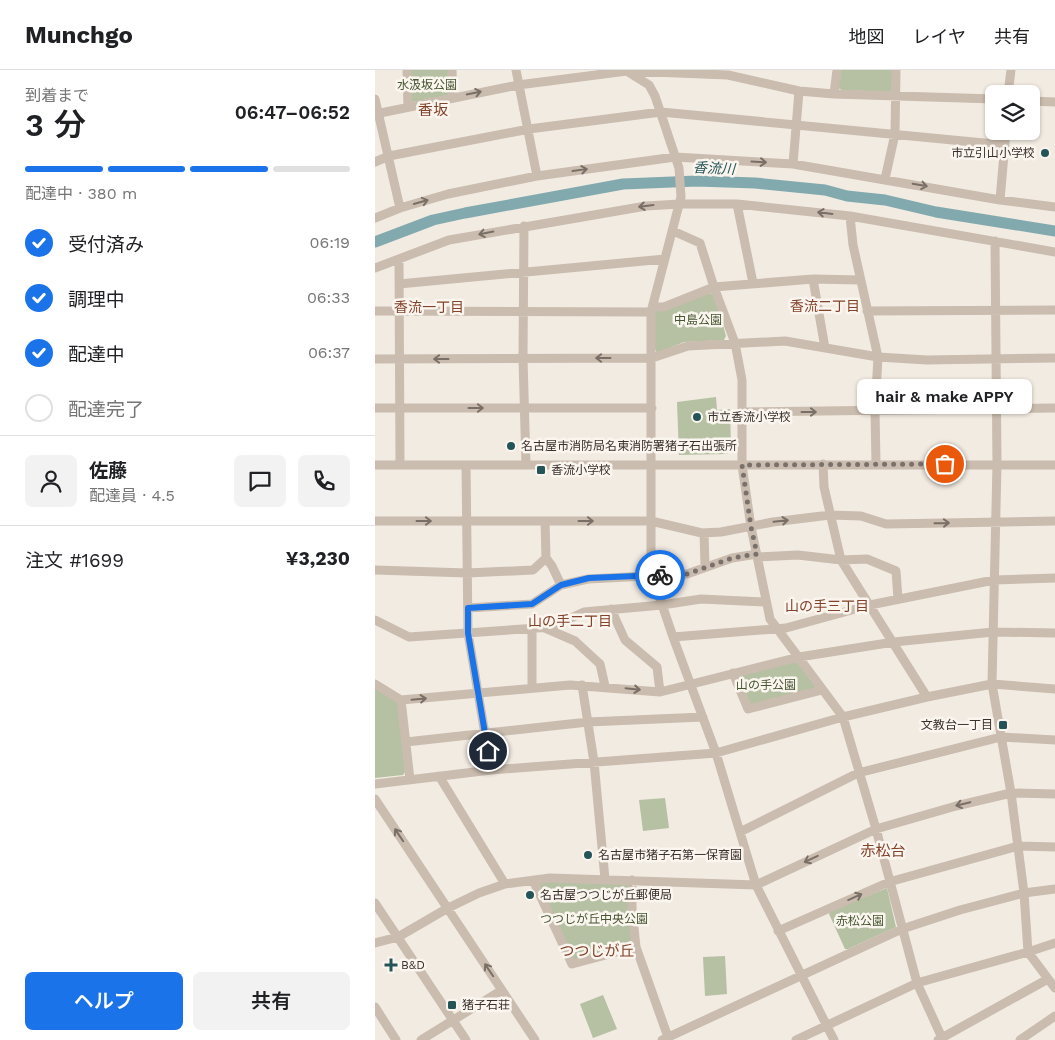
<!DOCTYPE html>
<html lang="ja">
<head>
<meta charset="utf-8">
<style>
  body { margin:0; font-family:"Work Sans","Noto Sans JP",sans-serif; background:#f2f2f2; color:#202124; height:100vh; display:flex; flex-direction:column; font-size:19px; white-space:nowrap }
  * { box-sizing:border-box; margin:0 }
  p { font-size:16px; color:#757577 }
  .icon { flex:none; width:28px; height:28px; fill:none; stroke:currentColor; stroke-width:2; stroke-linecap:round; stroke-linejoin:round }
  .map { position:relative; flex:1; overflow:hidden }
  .details { display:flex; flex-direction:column; background:#fff; width:375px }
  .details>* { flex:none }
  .tools { position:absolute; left:610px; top:15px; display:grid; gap:10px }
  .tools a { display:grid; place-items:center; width:55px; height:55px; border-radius:8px; background:#fff; box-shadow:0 1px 4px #0004; font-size:25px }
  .pin { position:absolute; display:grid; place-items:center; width:42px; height:42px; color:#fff; margin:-21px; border:2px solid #fff; border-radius:50%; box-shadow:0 1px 5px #0007 }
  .courier { position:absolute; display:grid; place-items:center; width:50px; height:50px; margin:-25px; border:4px solid #1a73e8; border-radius:50%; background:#fff; color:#222; box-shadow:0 1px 6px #0007 }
  .bubble { position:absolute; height:35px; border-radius:8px; background:#fff; box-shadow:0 1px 4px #0004; font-size:16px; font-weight:600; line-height:35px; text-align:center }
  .summary em { font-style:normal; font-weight:600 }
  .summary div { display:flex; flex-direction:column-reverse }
  .summary { display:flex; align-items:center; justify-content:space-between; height:85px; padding:0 25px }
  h1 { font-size:32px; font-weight:600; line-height:38px }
  .bar { display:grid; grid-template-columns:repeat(4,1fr); gap:8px 5px; align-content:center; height:60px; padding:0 25px }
  .bar i { height:6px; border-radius:4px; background:#e0e0e0 }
  .bar .selected { background:#1a73e8 }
  .bar p { grid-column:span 4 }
  .line { display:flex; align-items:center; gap:12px; padding:0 25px; border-top:1px solid #e0e0e0 }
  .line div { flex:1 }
  .round { display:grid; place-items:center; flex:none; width:52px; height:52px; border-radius:8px; background:#f2f2f2 }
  ol { padding:0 25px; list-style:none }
  li { display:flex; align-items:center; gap:15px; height:55px }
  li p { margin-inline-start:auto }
  li .icon { padding:5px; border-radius:50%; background:#1a73e8; color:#fff; stroke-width:4 }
  li:last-child { color:#757577 }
  li i { width:28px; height:28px; border:2px solid #e0e0e0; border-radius:50% }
  .primary-button { display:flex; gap:10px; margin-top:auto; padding:10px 25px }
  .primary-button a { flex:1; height:58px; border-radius:8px; background:#1a73e8; color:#fff; font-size:20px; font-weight:600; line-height:58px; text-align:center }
  .primary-button a+a { background:#f2f2f2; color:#202124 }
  header { display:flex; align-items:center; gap:30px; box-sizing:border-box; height:70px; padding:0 25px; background:#fff; border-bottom:1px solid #e0e0e0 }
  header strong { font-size:24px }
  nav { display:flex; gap:28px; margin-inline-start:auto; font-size:18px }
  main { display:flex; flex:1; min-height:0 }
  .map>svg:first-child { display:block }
</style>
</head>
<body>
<header>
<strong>Munchgo</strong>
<nav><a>地図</a><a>レイヤ</a><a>共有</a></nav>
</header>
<main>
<section class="details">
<div class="summary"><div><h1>3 分</h1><p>到着まで</p></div><em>06:47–06:52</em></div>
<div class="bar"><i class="selected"></i><i class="selected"></i><i class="selected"></i><i></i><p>配達中 · 380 m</p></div>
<ol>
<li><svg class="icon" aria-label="check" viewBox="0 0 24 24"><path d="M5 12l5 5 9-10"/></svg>受付済み<p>06:19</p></li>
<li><svg class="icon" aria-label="check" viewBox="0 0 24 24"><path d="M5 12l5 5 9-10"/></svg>調理中<p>06:33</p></li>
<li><svg class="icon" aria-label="check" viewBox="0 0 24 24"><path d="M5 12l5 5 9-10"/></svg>配達中<p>06:37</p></li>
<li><i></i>配達完了</li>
</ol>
<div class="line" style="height:90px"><a class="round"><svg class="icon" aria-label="person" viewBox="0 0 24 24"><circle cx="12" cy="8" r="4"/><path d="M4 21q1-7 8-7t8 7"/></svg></a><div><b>佐藤</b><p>配達員 · 4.5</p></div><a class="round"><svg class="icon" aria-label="chat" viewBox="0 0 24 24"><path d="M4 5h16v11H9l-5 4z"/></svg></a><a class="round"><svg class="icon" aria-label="phone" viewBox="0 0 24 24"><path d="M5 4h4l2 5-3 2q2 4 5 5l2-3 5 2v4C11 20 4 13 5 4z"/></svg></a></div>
<div class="line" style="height:65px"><div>注文 #1699</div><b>¥3,230</b></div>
<div class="primary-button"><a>ヘルプ</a><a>共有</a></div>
</section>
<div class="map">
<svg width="680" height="970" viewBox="0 0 680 970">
  <rect width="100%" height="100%" fill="#f2ebe2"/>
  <path fill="#b5c1a2" d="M36 0H74L75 22 73 25 38 32 35 30Z
    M465 0H518V19L515 22 467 20 463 18Z
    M339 223 351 266 349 270 309 272 282 283 280 279 278 240 332 224Z
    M341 327 342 340 355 339 356 378 352 384 304 385 302 332Z
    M417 591 423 593 440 615V619L375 636 363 606Z
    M0 617 24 632 30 702 28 705 0 708Z
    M290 728 294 758 268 761 264 730Z
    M158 810H257L261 877 197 894Z
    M512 818 521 857 473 879H470L454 844 455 841Z
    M350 886 352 924 330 926 328 887Z
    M228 925 242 959 218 968 205 934Z"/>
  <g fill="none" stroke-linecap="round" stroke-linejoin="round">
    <path stroke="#82aaae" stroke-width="11" d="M0 172 58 150 90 143 248 114 322 111 380 113 450 120 472 126 510 130 561 142 680 161"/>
    <path stroke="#cabcae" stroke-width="9" d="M32 0 33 37
      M77 0 78 28
      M141 0 162 106
      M250 0 274 15 280 26 304 98 306 127 276 242V502L298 567 341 683 381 815 459 970
      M459 24 462 0
      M633 24 636 0
      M0 29 25 138
      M656 31 680 32
      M0 44 143 15 252 1 353 5 424 21 459 24 619 29
      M0 92 14 86 154 59 286 42 630 75
      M418 94 424 21
      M510 109 520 64 521 0
      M625 130 631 61
      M362 134 378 213
      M475 146 478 175 503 287 500 341 501 394
      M0 148 25 138 73 124 162 106 300 87 418 94 625 130 680 137
      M149 156 148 288 151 395
      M298 161 325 173 339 217 360 273 367 310V395L376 457 395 549 468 647 501 759 542 913 568 970
      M620 171 622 394 617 614 636 723 649 823 653 882 680 918
      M24 189 25 395
      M0 198 74 170 271 136 305 134H362L475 146 680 182
      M438 209 450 278
      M24 214 290 189
      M278 237H289L339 217 438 209 485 210
      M0 241 276 242
      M492 241 680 240
      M0 289 277 288 313 276 410 271 503 287 552 290 680 288
      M0 338H277
      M368 342 680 338
      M448 394 449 417 466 490 552 627
      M0 395H680
      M91 395 93 563 116 700
      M0 451H276L327 463 346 462 398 452 455 445 486 446 511 454 680 451
      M170 451 171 488 177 496 186 515
      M329 463 330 496
      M382 487 423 485 466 490 492 489 521 501 523 529
      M0 500 92 503 158 500 171 488
      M93 538 157 534 186 515 213 509 312 504 357 488 382 484
      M236 539 250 570 282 597 285 622
      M0 550 34 567 176 557 209 542 287 535 326 529 391 532
      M157 558V617
      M170 558 200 571 225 594 230 616
      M298 567 411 558 495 535 619 510 680 508
      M358 603 373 639 447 620
      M0 614 26 630 195 615 285 622 424 587 519 572 618 562 680 563
      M207 615 219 692 230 809
      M26 630 35 710
      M31 672 213 652 328 647
      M64 706 130 814
      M0 714 116 700 341 683 468 647 552 627 617 614 680 619
      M0 729 160 970
      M365 762 483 703 626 667 680 670
      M158 810 197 894 261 877
      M257 810V839L261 877 294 970
      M0 833 91 970
      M403 861 514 812 643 776 680 777
      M0 873 23 867 73 838 104 823 130 814 175 808 381 815 501 759 581 736 636 723 680 724
      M0 937 21 970
      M46 970 127 920
      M287 970 527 859 585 840 649 823 680 819
      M421 970 542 913 653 882 680 873
      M563 970 673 909
      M645 970 680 946"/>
  </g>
  <defs><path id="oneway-shaft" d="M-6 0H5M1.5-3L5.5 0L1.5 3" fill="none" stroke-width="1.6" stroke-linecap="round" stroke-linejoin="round" transform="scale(1.25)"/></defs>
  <g stroke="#7a6f66">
    <use href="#oneway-shaft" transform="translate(99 23) rotate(-11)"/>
    <use href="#oneway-shaft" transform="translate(384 92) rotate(3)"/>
    <use href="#oneway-shaft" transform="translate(205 100) rotate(-8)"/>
    <use href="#oneway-shaft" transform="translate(545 115) rotate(10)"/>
    <use href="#oneway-shaft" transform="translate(46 132) rotate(-16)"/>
    <use href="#oneway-shaft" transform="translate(271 136) rotate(173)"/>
    <use href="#oneway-shaft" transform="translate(450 143) rotate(-173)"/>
    <use href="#oneway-shaft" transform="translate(111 163) rotate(169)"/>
    <use href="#oneway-shaft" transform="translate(228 288) rotate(180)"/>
    <use href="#oneway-shaft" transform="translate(66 289) rotate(180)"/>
    <use href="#oneway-shaft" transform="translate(101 338)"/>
    <use href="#oneway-shaft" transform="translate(434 342)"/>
    <use href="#oneway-shaft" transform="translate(49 451)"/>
    <use href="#oneway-shaft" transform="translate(211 451)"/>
    <use href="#oneway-shaft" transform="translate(406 451) rotate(-6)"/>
    <use href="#oneway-shaft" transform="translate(567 453) rotate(-1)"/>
    <use href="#oneway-shaft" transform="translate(258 619) rotate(6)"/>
    <use href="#oneway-shaft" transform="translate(44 629) rotate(-5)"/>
    <use href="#oneway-shaft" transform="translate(588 734) rotate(167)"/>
    <use href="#oneway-shaft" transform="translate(24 765) rotate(-124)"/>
    <use href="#oneway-shaft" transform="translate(436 789) rotate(155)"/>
    <use href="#oneway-shaft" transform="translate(480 827) rotate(-24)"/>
    <use href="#oneway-shaft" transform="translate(114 900) rotate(-124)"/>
  </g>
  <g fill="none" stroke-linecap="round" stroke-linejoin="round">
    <path stroke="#7a716c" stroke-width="5" stroke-dasharray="0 9" d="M285 505 312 504 357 488 382 484 376 457 367 395 570 394"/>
    <path stroke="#1a73e8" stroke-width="6" d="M113 681 93 563V538L157 534 186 515 214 508 285 505"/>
  </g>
  <g fill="#245358" stroke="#faf5ee" stroke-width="2">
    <circle cx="670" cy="83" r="5"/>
    <circle cx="322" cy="347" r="5"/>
    <circle cx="136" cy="376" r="5"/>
    <rect x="161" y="395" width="10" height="10" rx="2.5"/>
    <rect x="623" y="650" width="10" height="10" rx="2.5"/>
    <circle cx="213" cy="785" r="5"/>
    <circle cx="155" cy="825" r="5"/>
    <path d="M13.5 887.5h5v5h5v5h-5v5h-5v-5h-5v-5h5z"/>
    <rect x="72" y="930" width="10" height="10" rx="2.5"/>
  </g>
  <g text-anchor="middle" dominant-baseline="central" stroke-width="5" stroke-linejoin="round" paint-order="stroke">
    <g font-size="12" fill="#475631" stroke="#faf5ee">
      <text x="52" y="15">水汲坂公園</text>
      <text x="323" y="250">中島公園</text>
      <text x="391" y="615">山の手公園</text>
      <text x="219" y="849">つつじが丘中央公園</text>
      <text x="485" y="851">赤松公園</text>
    </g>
    <g font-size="12" fill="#39302c" stroke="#faf5ee" text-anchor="start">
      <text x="660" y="83" text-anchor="end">市立引山小学校</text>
      <text x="332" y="347">市立香流小学校</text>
      <text x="146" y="376">名古屋市消防局名東消防署猪子石出張所</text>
      <text x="176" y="400">香流小学校</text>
      <text x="618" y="655" text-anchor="end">文教台一丁目</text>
      <text x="223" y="785">名古屋市猪子石第一保育園</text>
      <text x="165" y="825">名古屋つつじが丘郵便局</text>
      <text x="26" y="895">B&amp;D</text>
      <text x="87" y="935">猪子石荘</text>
    </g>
    <g font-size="14" font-style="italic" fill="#245358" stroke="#faf5ee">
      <text transform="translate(339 98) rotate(3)">香流川</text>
    </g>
    <g font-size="14" fill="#83422a" stroke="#faf5ee">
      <text x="450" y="236">香流二丁目</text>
      <text x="54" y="237">香流一丁目</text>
      <text x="452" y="536">山の手三丁目</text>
      <text x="195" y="551">山の手二丁目</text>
    </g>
    <g font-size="15" fill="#83422a" stroke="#faf5ee">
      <text x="58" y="40">香坂</text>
      <text x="508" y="781">赤松台</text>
      <text x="222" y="881">つつじが丘</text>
    </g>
  </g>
</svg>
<div class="tools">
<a><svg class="icon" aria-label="layers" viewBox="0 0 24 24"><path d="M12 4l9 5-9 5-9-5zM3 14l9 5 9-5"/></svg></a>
</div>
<div class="pin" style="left:570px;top:394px;background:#ea580c"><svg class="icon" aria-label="bag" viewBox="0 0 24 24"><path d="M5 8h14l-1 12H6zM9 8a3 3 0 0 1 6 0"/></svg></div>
<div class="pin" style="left:113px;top:681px;background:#1f2937"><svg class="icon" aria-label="home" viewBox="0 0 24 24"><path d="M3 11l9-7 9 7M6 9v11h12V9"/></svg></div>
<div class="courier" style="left:285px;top:505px"><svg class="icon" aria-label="bike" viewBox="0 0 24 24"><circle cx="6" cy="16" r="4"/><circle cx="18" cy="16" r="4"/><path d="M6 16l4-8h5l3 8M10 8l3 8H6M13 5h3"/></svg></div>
<div class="bubble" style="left:482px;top:309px;width:175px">hair &amp; make APPY</div>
</div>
</main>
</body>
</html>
